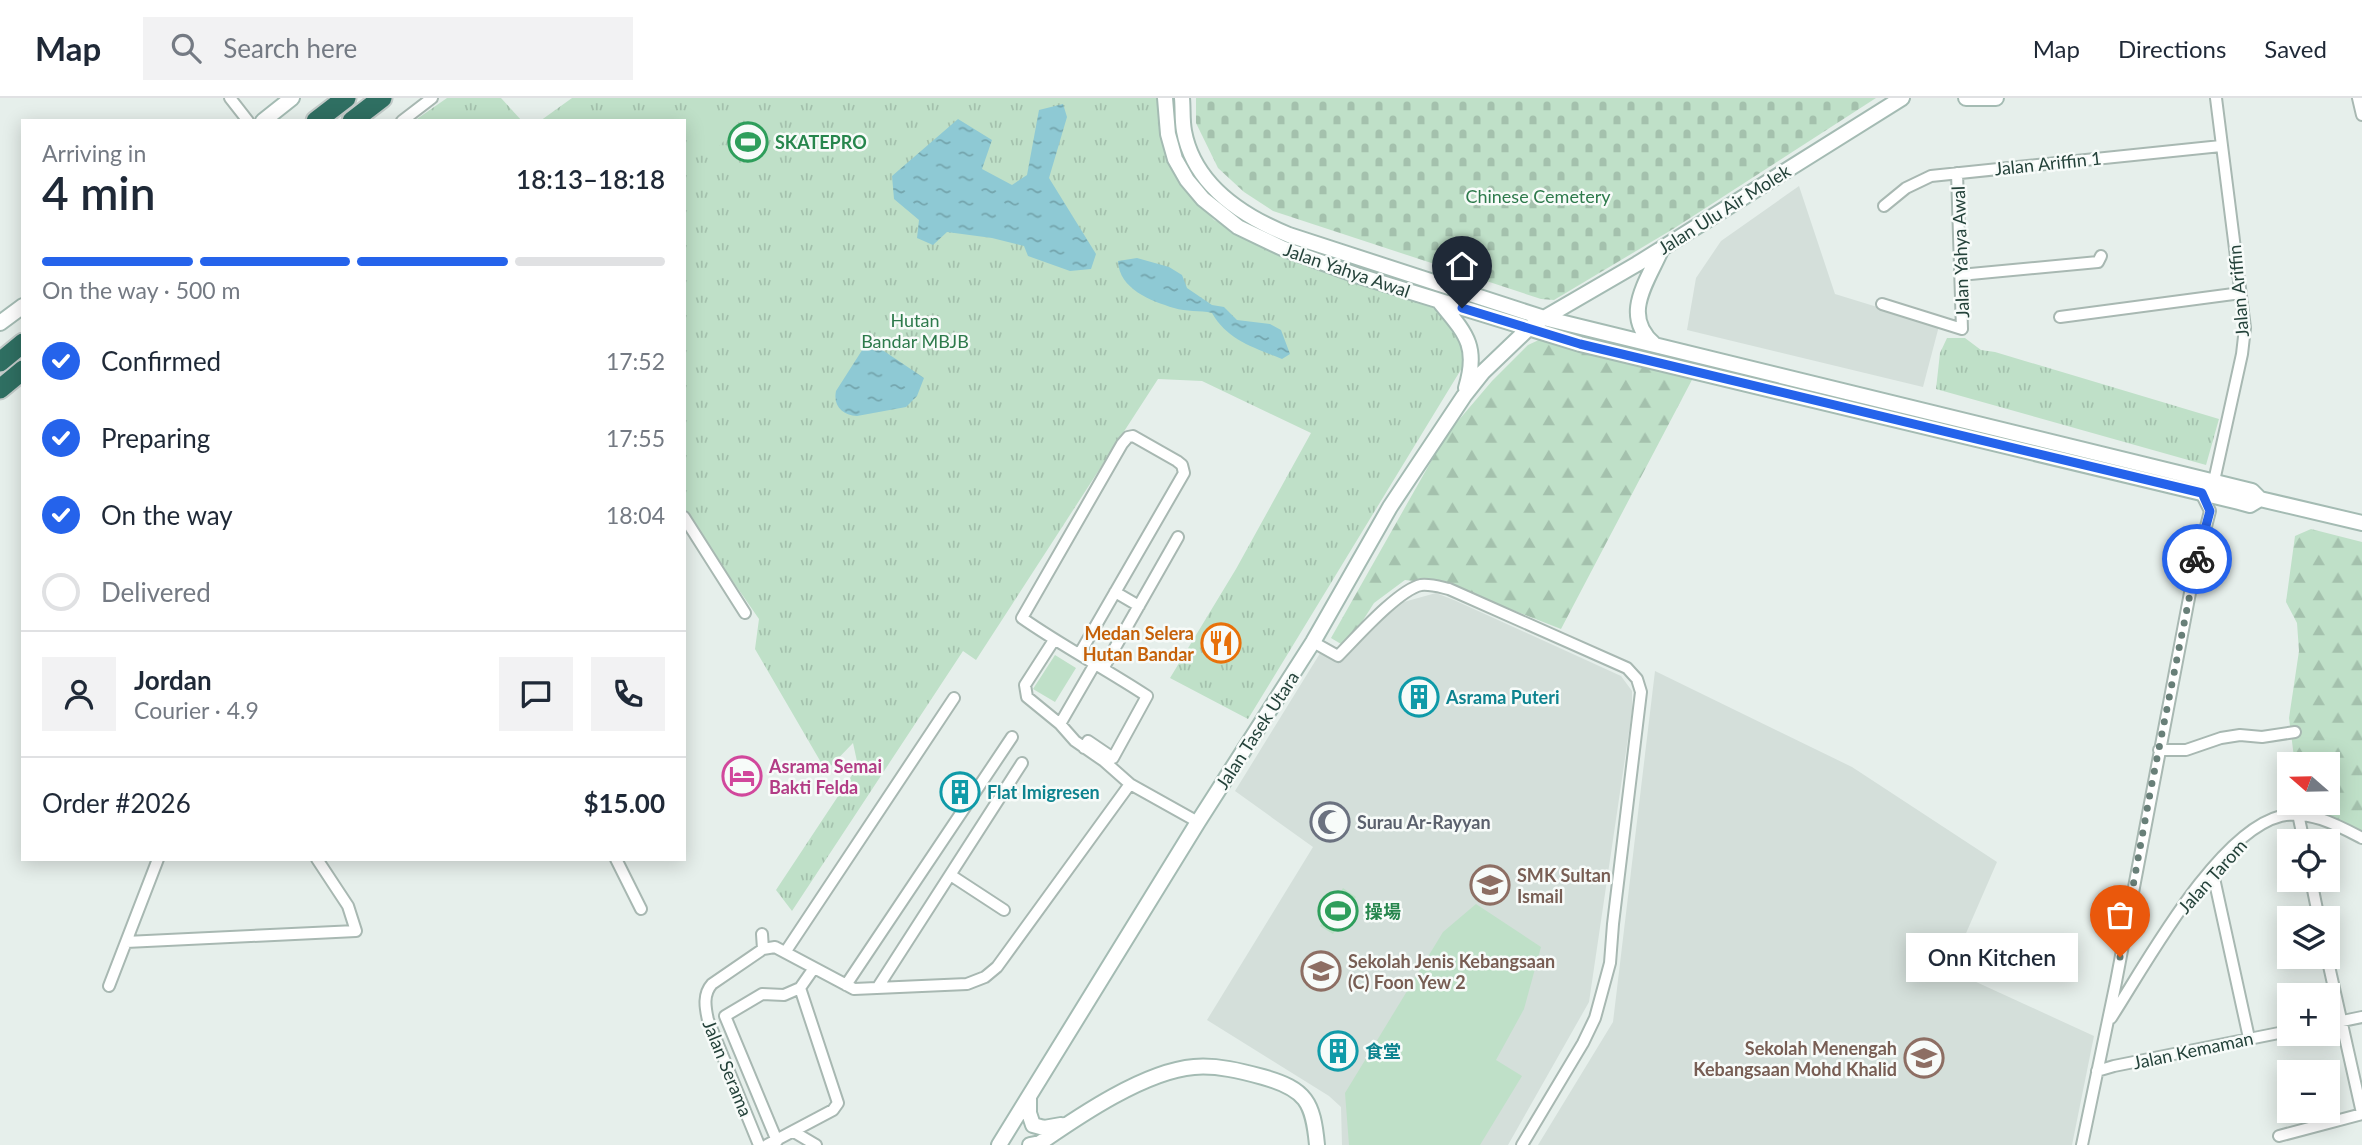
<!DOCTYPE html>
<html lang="en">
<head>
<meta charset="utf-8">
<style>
  body { margin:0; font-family:Lato,"Noto Sans SC",sans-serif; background:#f2f2f3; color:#1f2937; height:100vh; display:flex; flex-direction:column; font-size:26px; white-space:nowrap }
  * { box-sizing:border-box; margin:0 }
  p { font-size:23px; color:#747a83 }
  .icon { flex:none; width:38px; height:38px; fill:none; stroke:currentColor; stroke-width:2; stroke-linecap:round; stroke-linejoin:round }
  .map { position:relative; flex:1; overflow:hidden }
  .side { position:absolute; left:21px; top:21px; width:665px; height:742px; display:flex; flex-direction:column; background:#fff; border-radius:0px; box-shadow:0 4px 18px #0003 }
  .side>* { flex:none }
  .needle { width:46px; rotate:290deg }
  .controls { position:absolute; left:2277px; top:654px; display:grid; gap:14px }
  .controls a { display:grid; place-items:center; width:63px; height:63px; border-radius:0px; background:#fff; box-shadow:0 4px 18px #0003; font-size:35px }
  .pin { position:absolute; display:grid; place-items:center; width:60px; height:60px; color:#fff; margin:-72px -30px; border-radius:50% 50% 50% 0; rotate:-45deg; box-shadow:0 0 7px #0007 }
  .pin .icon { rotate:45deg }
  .courier { position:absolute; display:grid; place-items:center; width:70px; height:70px; margin:-35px; border:5px solid #2563eb; border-radius:50%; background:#fff; color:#222; box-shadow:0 2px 9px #0007 }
  .bubble { position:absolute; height:49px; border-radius:0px; background:#fff; box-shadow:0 4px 18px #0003; font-size:23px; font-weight:600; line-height:49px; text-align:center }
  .headline em { font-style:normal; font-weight:600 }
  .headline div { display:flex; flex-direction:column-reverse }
  .headline { display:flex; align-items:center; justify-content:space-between; height:119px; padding:0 21px }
  h1 { font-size:46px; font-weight:600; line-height:52px }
  .bar { display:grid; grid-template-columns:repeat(4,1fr); gap:10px 7px; align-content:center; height:84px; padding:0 21px }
  .bar i { height:9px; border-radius:5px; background:#e0e1e3 }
  .bar .active { background:#2563eb }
  .bar p { grid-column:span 4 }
  .line { display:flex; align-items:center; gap:18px; padding:0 21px; border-top:2px solid #e0e1e3 }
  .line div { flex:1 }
  .round { display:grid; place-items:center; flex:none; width:74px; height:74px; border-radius:0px; background:#f2f2f3 }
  ol { padding:0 21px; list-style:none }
  li { display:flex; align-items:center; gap:21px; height:77px }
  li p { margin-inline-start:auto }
  li .icon { padding:7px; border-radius:50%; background:#2563eb; color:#fff; stroke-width:4 }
  li:last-child { color:#747a83 }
  li i { width:38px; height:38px; border:4px solid #e0e1e3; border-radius:50% }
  header { display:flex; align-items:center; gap:42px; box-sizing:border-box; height:98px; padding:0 35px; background:#fff; border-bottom:2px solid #e0e1e3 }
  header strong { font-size:33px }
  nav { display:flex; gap:38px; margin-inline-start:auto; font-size:24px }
  .search { width:490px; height:63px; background:#f2f2f3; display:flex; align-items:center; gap:18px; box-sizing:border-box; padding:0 24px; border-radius:0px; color:#747a83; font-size:26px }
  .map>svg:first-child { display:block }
</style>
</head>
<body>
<header>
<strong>Map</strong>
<div class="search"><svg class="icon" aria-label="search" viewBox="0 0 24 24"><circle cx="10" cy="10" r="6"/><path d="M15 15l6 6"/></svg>Search here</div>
<nav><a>Map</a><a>Directions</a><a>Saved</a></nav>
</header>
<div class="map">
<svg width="2362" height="1047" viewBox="0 0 2362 1047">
  <defs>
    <pattern id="grass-tufts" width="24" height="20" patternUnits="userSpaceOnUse" patternTransform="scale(1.75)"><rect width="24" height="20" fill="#bfe0c8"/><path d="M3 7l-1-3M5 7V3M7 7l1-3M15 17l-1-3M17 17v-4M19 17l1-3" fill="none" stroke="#a4c1ad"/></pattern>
    <pattern id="forest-firs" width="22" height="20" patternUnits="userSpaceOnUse" patternTransform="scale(1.75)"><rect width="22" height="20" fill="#bfe0c8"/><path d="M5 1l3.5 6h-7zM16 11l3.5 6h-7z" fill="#a4c1ad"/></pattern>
    <pattern id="cemetery-stones" width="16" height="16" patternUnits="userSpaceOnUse" patternTransform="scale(1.75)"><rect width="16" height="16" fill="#bfe0c8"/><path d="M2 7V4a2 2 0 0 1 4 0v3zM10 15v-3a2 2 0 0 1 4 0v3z" fill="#a4c1ad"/></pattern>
    <pattern id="water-ripples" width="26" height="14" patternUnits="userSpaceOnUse" patternTransform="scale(1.75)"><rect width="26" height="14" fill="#8ec9d4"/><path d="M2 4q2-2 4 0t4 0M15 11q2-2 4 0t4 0" fill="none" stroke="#74a5ad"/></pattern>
  </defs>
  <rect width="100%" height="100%" fill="#e6efeb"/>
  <path fill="#d4dfda" d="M1799 88 1835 196 1939 228 1923 289 1687 232 1696 180 1721 143Z
    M1436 495 1454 502 1621 578 1632 593V613L1589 904 1508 1047H1342L1341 1009 1329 998 1207 922 1313 749 1235 693 1327 544 1348 557 1400 505Z
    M1655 573 1852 669 1997 764 1950 872 2094 938 2072 1047H1538L1613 924Z"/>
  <path fill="url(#grass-tufts)" d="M447 0H501L522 23H414Z
    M572 0H1160L1190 95 1214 122 1300 163 1430 208 1457 227 1465 265 1248 621 1170 580 1236 471 1311 335 1202 283 1158 281 976 562 963 553 792 813 776 792 858 668 853 645 826 673 755 551 759 521 684 413V23H540Z
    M1947 240H1965L1981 252 1995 254 2219 321 2206 367 1936 291 1940 255Z"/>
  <path fill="url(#forest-firs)" d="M1543 240 1694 278 1561 531 1449 487 1405 482 1374 505 1346 549 1331 540 1446 337 1492 283 1528 247Z
    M2311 431 2362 444V737L2328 719 2299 710V705H2328V667H2295L2289 620 2299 553 2297 525 2286 504 2295 438Z"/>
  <path fill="url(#cemetery-stones)" d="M1196 0H1876L1673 131 1554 202 1541 201 1273 113 1244 94 1218 70 1196 25Z"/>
  <path fill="#bfe0c8" d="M710 9 734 33 707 60 684 35Z
    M1055 557 1076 570 1055 604 1033 591Z
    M1343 790 1356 799 1333 836 1320 828Z
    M1476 806 1541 849 1524 911 1496 962 1522 978 1480 1047H1349L1345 995 1443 834Z"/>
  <path fill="url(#water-ripples)" d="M1063 6 1067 19 1049 80 1096 156 1091 171 1070 173 1028 158 1024 148 992 140 947 134 933 147 917 140 919 122 894 101 892 78 958 21 992 42 982 71 1012 87 1027 77 1039 12Z
    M1137 160 1169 169 1182 177 1187 190 1212 207 1224 209 1237 222 1270 226 1281 232 1290 256 1282 261C1255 250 1227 242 1212 215 1200 212 1186 214 1174 210 1151 203 1119 191 1118 163Z
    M866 246 875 247 924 280 917 298 906 309 857 318C842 317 833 308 836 293Z"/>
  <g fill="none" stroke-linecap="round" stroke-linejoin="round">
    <g stroke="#a8b8b2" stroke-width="14">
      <path id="street" d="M230 0 248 23
        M2358 0 2362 17
        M402 23 432 0
        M1884 108 1906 90 1931 78 2221 48
        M1960 177 2098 164 2101 158
        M1882 206 1962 231 1957 75
        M2060 219 2241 195
        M2214 383 2242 256 2245 230 2216 0
        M684 419 745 515
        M1115 494 1139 508
        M1054 542 1025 587 1027 599 1060 626 1075 643 1104 663 1130 686 1198 724
        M1313 544 1338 558C1356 540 1398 492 1421 487 1431 486 1440 489 1449 491L1627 570 1637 581 1641 594 1613 826 1610 865 1595 920 1583 945 1522 1047
        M1080 555 1184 375 1182 367 1177 363 1133 338 1128 339 1122 346 1022 520C1062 548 1106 571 1147 598L1113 660 1088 643 1084 650
        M1104 569 1178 439
        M1060 626 1096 564
        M2159 652H2186L2221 640 2240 637 2262 639 2295 634
        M2298 716 2304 744
        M616 761 641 811
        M2212 771 2249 940
        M952 778 1004 812
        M2311 782 2319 821
        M762 836 763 851
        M126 844 356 833 348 808 317 761
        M786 853 954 600
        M2327 859 2362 1015
        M846 887 1012 639
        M109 888 158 761
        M878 889 1022 665
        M2111 920C2146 866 2217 734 2281 718 2308 711 2339 728 2362 740
        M2328 926 2362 919
        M2097 973 2114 968 2289 933
        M794 1034 816 1047
        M2279 1038 2362 1016
        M777 1043 725 918 762 896 784 897 800 890
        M759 1047 708 922C705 909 703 896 712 886L763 851 775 849 854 891 967 886 985 879 997 869 1130 686
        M767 1047 833 1012 838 1005 800 890 814 870
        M2082 1047 2116 884 2193 479 2210 413 2201 395"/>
    </g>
    <g stroke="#a4bbb3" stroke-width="18">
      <path id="secondary" d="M1165 0 1168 36 1175 61 1187 82 1203 101 1238 129 1282 150 1359 178 1580 246 2239 404 2250 407 2260 401
        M1182 0C1183 11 1182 22 1184 33 1194 87 1242 118 1289 137L1544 220 2252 393 2260 401 2362 425
        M1966 0H1996
        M263 23 292 0
        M1439 203C1465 235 1479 247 1466 290
        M0 225 23 208
        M1654 246C1620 217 1648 183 1662 150
        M1029 1000V1015L1033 1027 1044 1030 1061 1027
        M999 1047 1198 724 1313 544 1390 409 1464 298 1483 274 1529 230 1544 220 1637 166 1902 0
        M1030 1047 1040 1045C1079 1018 1145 973 1194 969 1217 967 1241 973 1263 979 1306 991 1313 1004 1317 1047"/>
    </g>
    <g stroke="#c2cac8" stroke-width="23">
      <path id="highway" d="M316 23 346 0
        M352 23 382 0
        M0 264 23 245
        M0 291 23 272"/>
    </g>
    <use href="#street" stroke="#fff" stroke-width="10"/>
    <use href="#secondary" stroke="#fff" stroke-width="14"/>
    <use href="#highway" stroke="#2f6f62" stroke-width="19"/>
  </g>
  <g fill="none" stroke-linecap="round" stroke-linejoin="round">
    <path stroke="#687f78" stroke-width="7" stroke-dasharray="0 12.6" d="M2120 859 2151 690 2197 461"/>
    <path stroke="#2563eb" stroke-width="9" d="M1462 210 1580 246 2202 395 2210 413 2197 461"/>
  </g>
  <defs>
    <g id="stadium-ring" transform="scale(2.0125)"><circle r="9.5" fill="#f7fbf9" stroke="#2e9e5b" stroke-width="1.5"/><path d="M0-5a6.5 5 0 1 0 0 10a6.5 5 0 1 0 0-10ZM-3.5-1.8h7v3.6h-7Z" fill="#2e9e5b"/></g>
    <g id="restaurant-ring" transform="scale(2.0125)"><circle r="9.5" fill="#f7fbf9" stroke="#e8710a" stroke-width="1.5"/><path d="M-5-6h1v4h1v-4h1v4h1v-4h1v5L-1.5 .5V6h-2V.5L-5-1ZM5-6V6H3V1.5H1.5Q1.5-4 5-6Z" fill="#e8710a"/></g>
    <g id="building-ring" transform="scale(2.0125)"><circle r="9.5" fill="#f7fbf9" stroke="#0f9aa8" stroke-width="1.5"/><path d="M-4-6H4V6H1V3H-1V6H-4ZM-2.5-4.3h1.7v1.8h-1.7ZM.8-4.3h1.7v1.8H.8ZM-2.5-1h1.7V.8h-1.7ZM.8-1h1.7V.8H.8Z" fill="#0f9aa8"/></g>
    <g id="hotel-ring" transform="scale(2.0125)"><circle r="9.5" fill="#f7fbf9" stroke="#d1479c" stroke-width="1.5"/><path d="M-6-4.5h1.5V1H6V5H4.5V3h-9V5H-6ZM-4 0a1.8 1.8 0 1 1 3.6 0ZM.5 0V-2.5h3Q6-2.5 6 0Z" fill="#d1479c"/></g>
    <g id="mosque-ring" transform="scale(2.0125)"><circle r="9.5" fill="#f7fbf9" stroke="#6b7280" stroke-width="1.5"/><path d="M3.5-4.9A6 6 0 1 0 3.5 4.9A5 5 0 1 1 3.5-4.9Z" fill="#6b7280"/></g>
    <g id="school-ring" transform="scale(2.0125)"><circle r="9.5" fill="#f7fbf9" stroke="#8d6e63" stroke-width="1.5"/><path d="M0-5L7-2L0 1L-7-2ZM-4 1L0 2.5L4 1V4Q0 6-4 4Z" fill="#8d6e63"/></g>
  </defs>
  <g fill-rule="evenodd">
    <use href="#stadium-ring" x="748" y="44"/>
    <use href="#restaurant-ring" x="1221" y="545"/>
    <use href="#building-ring" x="1419" y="599"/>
    <use href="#hotel-ring" x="742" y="678"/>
    <use href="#building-ring" x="960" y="694"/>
    <use href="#mosque-ring" x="1330" y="724"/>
    <use href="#school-ring" x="1490" y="787"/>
    <use href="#stadium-ring" x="1338" y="813"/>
    <use href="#school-ring" x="1321" y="873"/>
    <use href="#building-ring" x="1338" y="953"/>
    <use href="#school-ring" x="1924" y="960"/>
  </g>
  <g text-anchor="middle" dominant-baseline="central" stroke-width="5" stroke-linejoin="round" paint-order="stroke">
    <g font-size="18" font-weight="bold" fill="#27864d" stroke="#f7fbf9" text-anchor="start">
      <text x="775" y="44">SKATEPRO</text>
      <text x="1365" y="813">操場</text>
    </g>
    <g font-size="18" fill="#24423a" stroke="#f7fbf9">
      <text transform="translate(2048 65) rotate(-6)">Jalan Ariffin 1</text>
      <text transform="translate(1724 111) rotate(-32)">Jalan Ulu Air Molek</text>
      <text transform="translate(1960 154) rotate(-92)">Jalan Yahya Awal</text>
      <text transform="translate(1347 172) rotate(19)">Jalan Yahya Awal</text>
      <text transform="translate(2238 193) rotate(-95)">Jalan Ariffin</text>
      <text transform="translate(1257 632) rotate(-57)">Jalan Tasek Utara</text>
      <text transform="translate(2212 778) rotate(-48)">Jalan Tarom</text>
      <text transform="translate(2193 952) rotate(-12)">Jalan Kemaman</text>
      <text transform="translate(728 970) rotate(68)">Jalan Serama</text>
    </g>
    <g font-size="18" fill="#2d7a4b" stroke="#f7fbf9">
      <text x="1538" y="98">Chinese Cemetery</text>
      <text x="915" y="222">Hutan<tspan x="915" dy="21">Bandar MBJB</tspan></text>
    </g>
    <g font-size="18" font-weight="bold" fill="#c56008" stroke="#f7fbf9" text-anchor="end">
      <text x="1194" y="535">Medan Selera<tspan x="1194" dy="21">Hutan Bandar</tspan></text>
    </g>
    <g font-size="18" font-weight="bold" fill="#0d838f" stroke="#f7fbf9" text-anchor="start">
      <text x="1446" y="599">Asrama Puteri</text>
      <text x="987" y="694">Flat Imigresen</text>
      <text x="1365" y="953">食堂</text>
    </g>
    <g font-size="18" font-weight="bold" fill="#b23c85" stroke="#f7fbf9" text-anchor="start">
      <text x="769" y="668">Asrama Semai<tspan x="769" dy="21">Bakti Felda</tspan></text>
    </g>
    <g font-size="18" font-weight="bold" fill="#5b616d" stroke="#f7fbf9" text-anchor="start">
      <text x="1357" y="724">Surau Ar-Rayyan</text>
    </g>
    <g font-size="18" font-weight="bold" fill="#785e54" stroke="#f7fbf9" text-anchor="start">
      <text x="1517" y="777">SMK Sultan<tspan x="1517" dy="21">Ismail</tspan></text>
      <text x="1348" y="863">Sekolah Jenis Kebangsaan<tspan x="1348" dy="21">(C) Foon Yew 2</tspan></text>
      <text x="1897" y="950" text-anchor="end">Sekolah Menengah<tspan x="1897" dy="21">Kebangsaan Mohd Khalid</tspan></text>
    </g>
  </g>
</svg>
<div class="controls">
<a><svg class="needle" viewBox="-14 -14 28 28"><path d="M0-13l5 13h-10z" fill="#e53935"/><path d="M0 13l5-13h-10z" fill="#747a83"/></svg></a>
<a><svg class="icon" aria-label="locate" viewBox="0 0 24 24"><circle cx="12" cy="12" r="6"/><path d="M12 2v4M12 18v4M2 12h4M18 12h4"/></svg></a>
<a><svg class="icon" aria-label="layers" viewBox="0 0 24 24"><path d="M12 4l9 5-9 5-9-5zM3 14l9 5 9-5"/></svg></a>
<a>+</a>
<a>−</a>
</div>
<div class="pin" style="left:2120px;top:859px;background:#ea580c"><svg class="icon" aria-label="bag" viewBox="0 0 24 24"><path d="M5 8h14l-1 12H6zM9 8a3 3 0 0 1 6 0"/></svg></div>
<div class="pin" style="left:1462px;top:210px;background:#1f2937"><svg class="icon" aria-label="home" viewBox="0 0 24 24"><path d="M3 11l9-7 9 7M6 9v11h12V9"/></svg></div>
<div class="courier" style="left:2197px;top:461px"><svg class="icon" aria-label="bike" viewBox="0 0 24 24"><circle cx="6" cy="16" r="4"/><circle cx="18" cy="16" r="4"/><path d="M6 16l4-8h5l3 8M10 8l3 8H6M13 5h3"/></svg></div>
<div class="bubble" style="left:1906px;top:835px;width:172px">Onn Kitchen</div>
<section class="side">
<div class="headline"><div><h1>4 min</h1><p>Arriving in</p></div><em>18:13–18:18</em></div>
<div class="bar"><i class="active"></i><i class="active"></i><i class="active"></i><i></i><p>On the way · 500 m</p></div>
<ol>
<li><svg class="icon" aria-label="check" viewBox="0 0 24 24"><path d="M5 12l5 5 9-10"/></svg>Confirmed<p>17:52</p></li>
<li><svg class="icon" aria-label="check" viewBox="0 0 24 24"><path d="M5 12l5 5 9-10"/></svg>Preparing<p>17:55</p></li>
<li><svg class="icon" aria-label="check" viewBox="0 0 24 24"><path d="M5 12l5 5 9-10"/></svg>On the way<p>18:04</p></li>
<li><i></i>Delivered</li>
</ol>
<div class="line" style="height:126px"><a class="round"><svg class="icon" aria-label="person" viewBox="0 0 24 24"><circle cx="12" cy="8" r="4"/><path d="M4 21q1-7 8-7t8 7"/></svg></a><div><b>Jordan</b><p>Courier · 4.9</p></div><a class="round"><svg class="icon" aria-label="chat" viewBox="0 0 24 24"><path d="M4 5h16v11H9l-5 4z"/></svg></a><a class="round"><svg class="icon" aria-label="phone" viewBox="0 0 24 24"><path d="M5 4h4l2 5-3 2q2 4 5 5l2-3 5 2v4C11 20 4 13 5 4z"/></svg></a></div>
<div class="line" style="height:91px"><div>Order #2026</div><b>$15.00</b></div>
</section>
</div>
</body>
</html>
